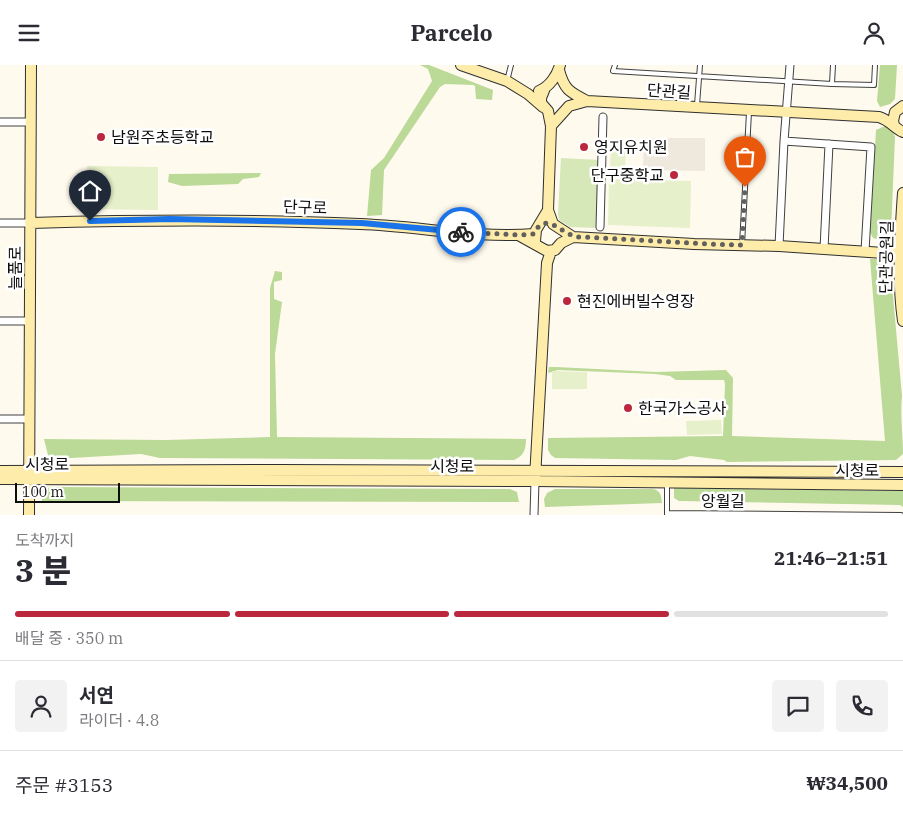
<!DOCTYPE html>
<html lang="ko">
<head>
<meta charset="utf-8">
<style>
  body { margin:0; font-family:"IBM Plex Serif","Noto Sans KR",serif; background:#f2f2f3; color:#2b2b33; height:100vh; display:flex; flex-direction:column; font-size:19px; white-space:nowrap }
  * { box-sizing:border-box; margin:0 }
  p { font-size:16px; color:#7c7c81 }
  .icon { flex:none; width:28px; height:28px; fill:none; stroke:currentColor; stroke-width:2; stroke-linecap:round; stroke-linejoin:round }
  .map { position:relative; height:450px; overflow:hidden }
  .sheet { display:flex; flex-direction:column; background:#fff; flex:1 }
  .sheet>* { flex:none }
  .scale { position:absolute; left:15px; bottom:12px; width:105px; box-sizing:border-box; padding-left:5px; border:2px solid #0d0d0d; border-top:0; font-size:14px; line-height:18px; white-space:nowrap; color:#0d0d0d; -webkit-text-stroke:4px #fff; paint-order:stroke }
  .pin { position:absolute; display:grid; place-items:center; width:42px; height:42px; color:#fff; margin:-51px -21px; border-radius:50% 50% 50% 0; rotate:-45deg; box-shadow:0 0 5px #0007 }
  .pin .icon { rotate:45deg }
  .courier { position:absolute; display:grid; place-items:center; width:50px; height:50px; margin:-25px; border:4px solid #1a73e8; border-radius:50%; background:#fff; color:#222; box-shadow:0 1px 6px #0007 }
  .head em { font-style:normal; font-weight:800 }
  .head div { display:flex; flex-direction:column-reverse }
  .head { display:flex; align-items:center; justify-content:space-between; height:85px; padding:0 15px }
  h1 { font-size:32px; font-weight:800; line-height:38px }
  .bar { display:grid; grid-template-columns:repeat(4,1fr); gap:8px 5px; align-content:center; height:60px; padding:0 15px }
  .bar i { height:6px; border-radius:4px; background:#e1e1e2 }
  .bar .on { background:#bb273d }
  .bar p { grid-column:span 4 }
  .line { display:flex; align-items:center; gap:12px; padding:0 15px; border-top:1px solid #e1e1e2 }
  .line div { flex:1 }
  .round { display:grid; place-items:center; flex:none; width:52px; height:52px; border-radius:5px; background:#f2f2f3 }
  header { display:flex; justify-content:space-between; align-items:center; height:65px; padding:0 15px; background:#fff; font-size:22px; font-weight:800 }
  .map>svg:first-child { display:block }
</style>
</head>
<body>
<header><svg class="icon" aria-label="menu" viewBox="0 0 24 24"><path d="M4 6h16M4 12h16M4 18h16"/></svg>Parcelo<svg class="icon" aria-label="person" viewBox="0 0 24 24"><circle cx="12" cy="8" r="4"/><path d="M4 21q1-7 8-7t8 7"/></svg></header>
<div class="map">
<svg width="903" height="450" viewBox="0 0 903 450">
  <rect width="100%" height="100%" fill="#fffaee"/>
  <path fill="#d6e8b8" d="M561 93 600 95 598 163 570 162 559 155 558 149Z"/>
  <path fill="#bbd997" d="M420 0H429L493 25 492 35 476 34 475 21 473 20 445 19 440 22 384 105 382 150 367 151 371 105 384 93 432 16 428 4Z
    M880 0H897L895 34 890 39 880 42 877 36Z
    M885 61 893 67 895 72 891 167C887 174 881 176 873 173L870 167 876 65Z
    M261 108 259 112 243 114 238 119 182 121 168 117 169 109Z
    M870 194H878L886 199 893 231 902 331C900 351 903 370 903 389L896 395 727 397 724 395 690 391 676 395 555 393 551 390 548 385V373L723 371 725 319 724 315H676L670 311 655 309 558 305 548 308 549 302H556L656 307 726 305 733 313 732 371 885 376Z
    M275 206 282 207V215L274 217V234L282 237 275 289 277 372 526 374C526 384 524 391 514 395L160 393 141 389 54 394 48 390 44 374 166 375 270 372V223Z
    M52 422 510 424 517 427 519 437 42 436 41 428 44 424Z
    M674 423 903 426V442L900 440 679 436 674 433Z
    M555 424H653C661 426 661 430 662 438L545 442 544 434 547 428Z"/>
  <path fill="#e6f0ca" d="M611 76H626L625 110H610Z
    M87 101 158 102V145L86 144Z
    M609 114 691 116 690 163 608 160Z
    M552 306 587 307V324H552Z
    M721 355 722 369 687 370 686 356Z"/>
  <path fill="#eee8dd" d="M644 73H705V106L643 105Z"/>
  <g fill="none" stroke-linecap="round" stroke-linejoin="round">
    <g stroke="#404040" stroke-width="6">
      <path id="lane" d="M615 0 613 6 832 19 874 20 875 0
        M507 16 511 0
        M832 19 833 0
        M697 40 700 0
        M742 180 749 47
        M667 448 901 450
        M667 450V418"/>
    </g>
    <g stroke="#404040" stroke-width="9">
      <path id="street" d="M0 57H31
        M784 76 871 82 865 186
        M0 158H31
        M600 162 603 52
        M779 181 784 76 790 0
        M824 184 829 79
        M0 256H29
        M0 354H29
        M534 450 535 416"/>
    </g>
    <g stroke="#2f2f2f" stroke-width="12">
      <path id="secondary" d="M461 0 507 16 528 29 543 42
        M559 5C564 24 569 27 587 36
        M545 23 541 33V38L548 46 551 61 548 145 553 159 573 172
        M539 26C549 22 557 11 560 0
        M894 60 893 56 895 47 903 41
        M551 61 569 41 587 36 879 52C891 56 894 63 903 67
        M903 128C900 171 897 214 903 256
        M31 158C141 155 250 154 360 159 418 161 477 174 534 169
        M520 171 547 186 555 185 561 178 573 172 694 179 779 181 899 189
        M535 176 536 165 548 145
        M0 406 276 405 903 407
        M535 413 547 198 551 186
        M0 414 535 416 903 420
        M29 450 31 0"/>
    </g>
    <use href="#lane" stroke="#fff" stroke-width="4"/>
    <use href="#street" stroke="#fff" stroke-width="7"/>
    <use href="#secondary" stroke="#feecaa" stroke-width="10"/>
  </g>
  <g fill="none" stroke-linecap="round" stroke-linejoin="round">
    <path stroke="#62605c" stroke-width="5" stroke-dasharray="0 9" d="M461 167 519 170 534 169C545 143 564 172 579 172 634 174 688 179 742 180L745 122"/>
    <path stroke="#1a73e8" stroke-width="6" d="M90 156 170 154 362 158 461 167"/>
  </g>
  <g fill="#bb273d" stroke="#fff" stroke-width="2">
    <circle cx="101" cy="72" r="5"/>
    <circle cx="584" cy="82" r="5"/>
    <circle cx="674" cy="110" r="5"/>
    <circle cx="567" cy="236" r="5"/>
    <circle cx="628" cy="343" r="5"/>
  </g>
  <g text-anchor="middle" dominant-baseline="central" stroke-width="5" stroke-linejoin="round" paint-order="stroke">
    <g font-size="16" fill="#0d0d0d" stroke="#fff">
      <text transform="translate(669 26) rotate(4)">단관길</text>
      <text transform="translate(305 142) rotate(2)">단구로</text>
      <text transform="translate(886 192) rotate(-89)">단관공원길</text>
      <text transform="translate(15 203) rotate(-90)">늘품로</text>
      <text x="47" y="399">시청로</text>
      <text x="452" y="401">시청로</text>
      <text x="857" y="405">시청로</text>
      <text x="723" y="436">앙월길</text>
    </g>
    <g font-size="16" fill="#0d0d0d" stroke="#fff" text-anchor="start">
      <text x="111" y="72">남원주초등학교</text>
      <text x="594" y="82">영지유치원</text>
      <text x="664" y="110" text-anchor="end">단구중학교</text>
      <text x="577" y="236">현진에버빌수영장</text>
      <text x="638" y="343">한국가스공사</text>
    </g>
  </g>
</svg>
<div class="scale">100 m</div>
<div class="pin" style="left:745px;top:122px;background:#ea580c"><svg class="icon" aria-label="bag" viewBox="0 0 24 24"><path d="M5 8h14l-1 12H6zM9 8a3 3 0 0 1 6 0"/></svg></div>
<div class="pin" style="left:90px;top:156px;background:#1f2937"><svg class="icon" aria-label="home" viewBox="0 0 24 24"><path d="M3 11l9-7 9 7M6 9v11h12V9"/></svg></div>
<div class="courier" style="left:461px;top:167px"><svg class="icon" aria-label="bike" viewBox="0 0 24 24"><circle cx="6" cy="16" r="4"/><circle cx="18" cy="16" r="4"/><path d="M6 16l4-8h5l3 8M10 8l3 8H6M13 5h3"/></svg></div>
</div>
<section class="sheet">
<div class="head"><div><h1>3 분</h1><p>도착까지</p></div><em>21:46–21:51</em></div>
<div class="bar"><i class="on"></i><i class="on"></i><i class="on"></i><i></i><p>배달 중 · 350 m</p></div>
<div class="line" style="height:90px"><a class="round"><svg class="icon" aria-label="person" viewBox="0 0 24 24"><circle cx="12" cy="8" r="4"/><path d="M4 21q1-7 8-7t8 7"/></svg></a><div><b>서연</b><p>라이더 · 4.8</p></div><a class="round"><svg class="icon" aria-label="chat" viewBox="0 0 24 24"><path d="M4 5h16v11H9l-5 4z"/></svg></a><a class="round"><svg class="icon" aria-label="phone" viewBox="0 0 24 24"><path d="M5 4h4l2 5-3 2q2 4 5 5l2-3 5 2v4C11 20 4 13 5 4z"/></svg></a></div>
<div class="line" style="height:65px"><div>주문 #3153</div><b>₩34,500</b></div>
</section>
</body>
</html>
